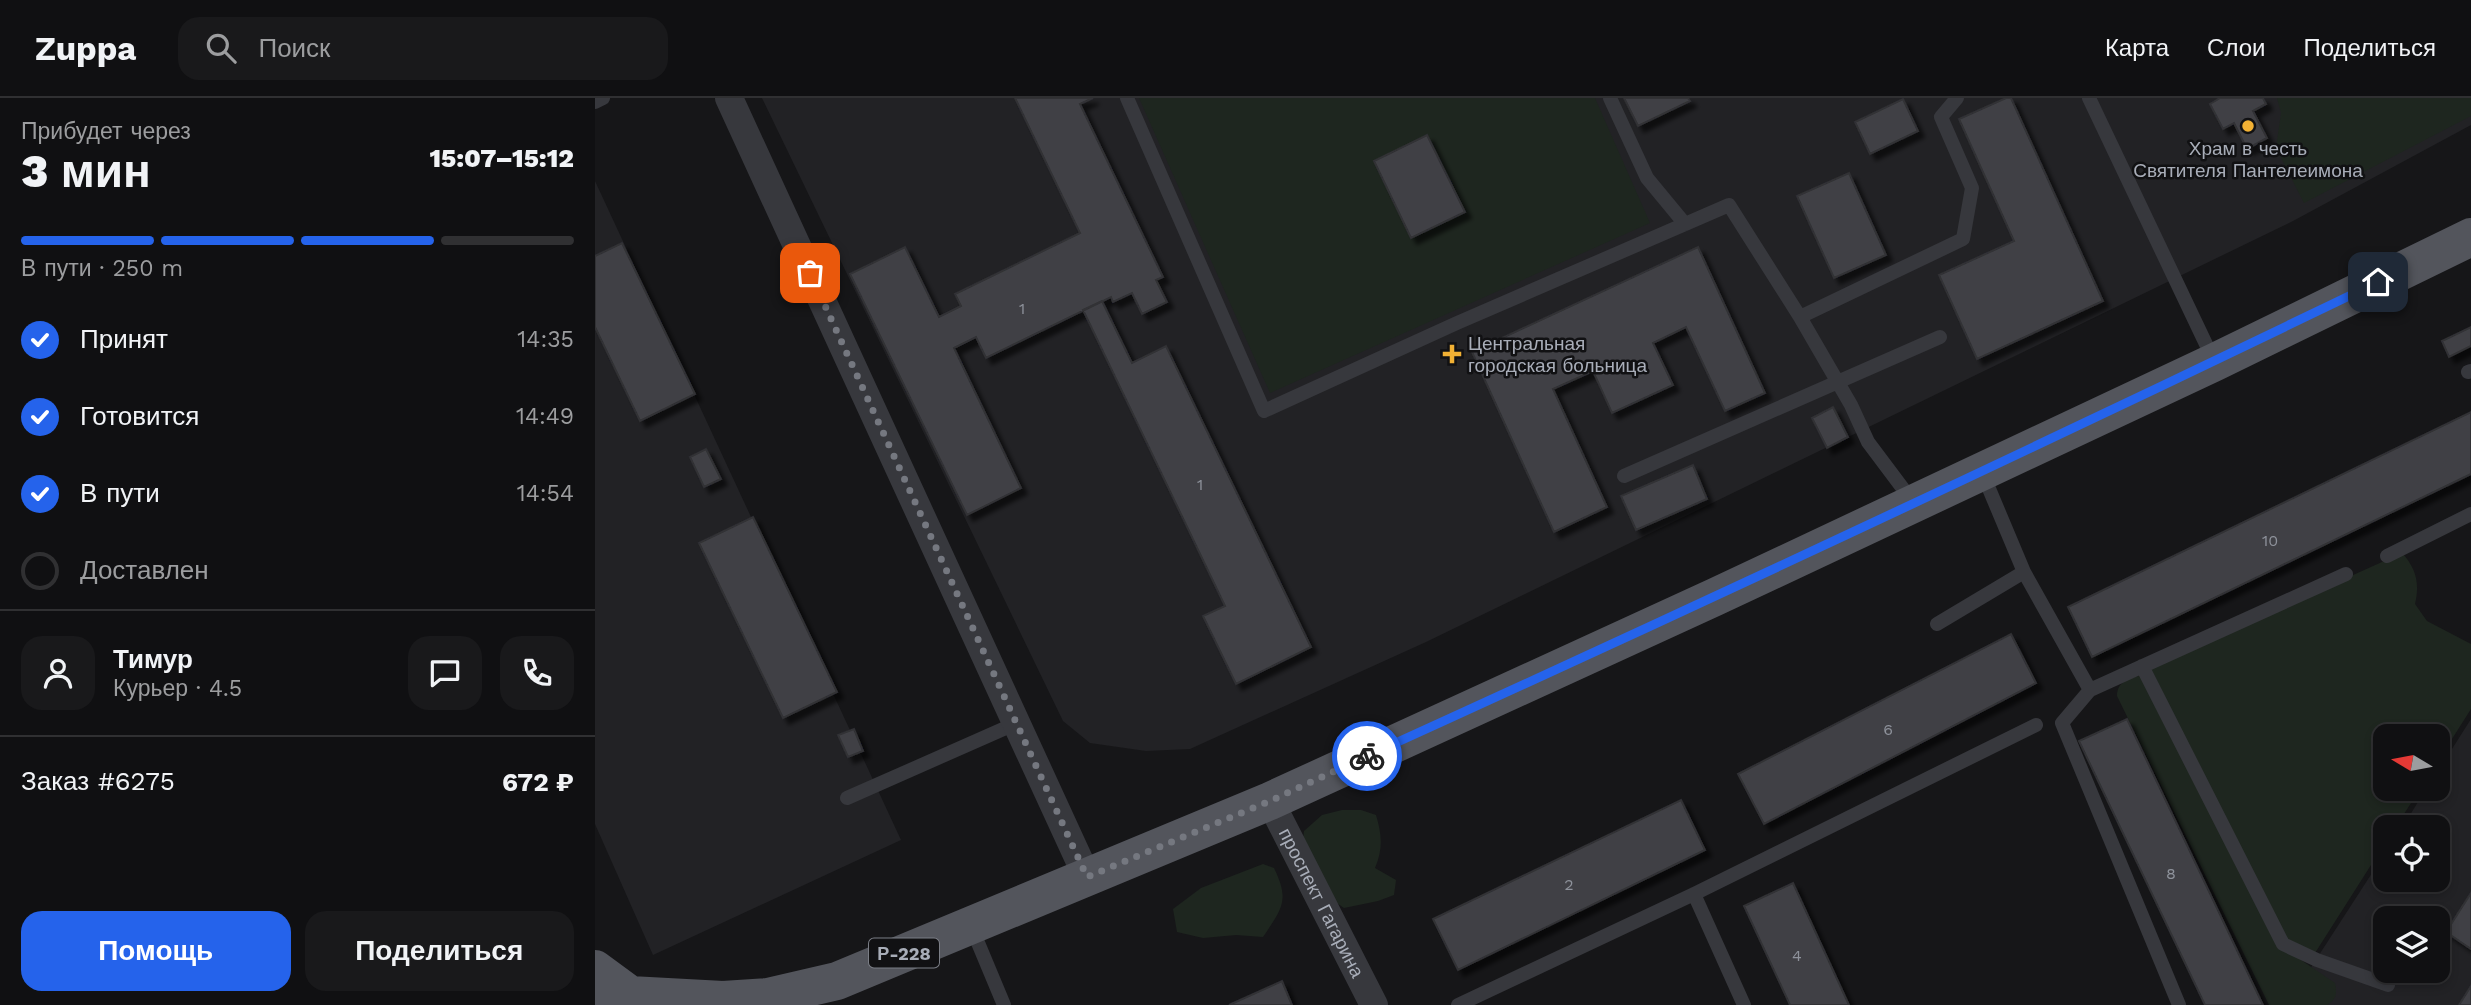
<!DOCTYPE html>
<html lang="ru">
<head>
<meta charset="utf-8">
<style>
  body { margin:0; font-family:"Work Sans",sans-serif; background:#19191b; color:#f1f3f6; height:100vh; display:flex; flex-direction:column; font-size:26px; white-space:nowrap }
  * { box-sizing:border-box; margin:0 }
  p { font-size:23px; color:#9c9d9f }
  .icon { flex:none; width:38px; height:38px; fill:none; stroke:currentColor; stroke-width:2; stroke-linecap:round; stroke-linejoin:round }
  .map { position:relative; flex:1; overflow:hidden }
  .panel { display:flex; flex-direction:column; background:#101012; width:595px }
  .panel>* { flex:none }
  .needle { width:46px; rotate:280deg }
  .fabs { position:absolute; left:1778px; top:626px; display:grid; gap:14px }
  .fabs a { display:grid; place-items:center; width:77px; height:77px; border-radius:14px; background:#101012; box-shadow:0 4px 10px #0003,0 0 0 2px #303032; font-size:35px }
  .pin { position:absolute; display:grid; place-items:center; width:60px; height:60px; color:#fff; margin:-30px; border-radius:14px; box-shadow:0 4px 10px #0006 }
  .courier { position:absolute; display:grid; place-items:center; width:70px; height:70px; margin:-35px; border:5px solid #2563eb; border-radius:50%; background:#fff; color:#222; box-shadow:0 2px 9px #0007 }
  .head em { font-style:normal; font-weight:800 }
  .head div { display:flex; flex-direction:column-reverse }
  .head { display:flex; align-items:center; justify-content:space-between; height:119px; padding:0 21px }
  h1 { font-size:46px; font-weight:800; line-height:52px }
  .bar { display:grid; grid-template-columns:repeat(4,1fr); gap:10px 7px; align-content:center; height:84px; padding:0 21px }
  .bar i { height:9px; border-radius:5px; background:#303032 }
  .bar .on { background:#2563eb }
  .bar p { grid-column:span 4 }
  .line { display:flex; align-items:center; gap:18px; padding:0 21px; border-top:2px solid #303032 }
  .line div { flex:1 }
  .round { display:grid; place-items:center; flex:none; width:74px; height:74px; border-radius:21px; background:#19191b }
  ol { padding:0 21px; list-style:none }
  li { display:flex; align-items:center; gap:21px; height:77px }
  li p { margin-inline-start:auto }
  li .icon { padding:7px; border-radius:50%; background:#2563eb; color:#fff; stroke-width:4 }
  li:last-child { color:#9c9d9f }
  li i { width:38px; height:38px; border:4px solid #303032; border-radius:50% }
  .button { display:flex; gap:14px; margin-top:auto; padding:14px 21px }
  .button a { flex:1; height:80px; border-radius:21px; background:#2563eb; color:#fff; font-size:28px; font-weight:800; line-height:80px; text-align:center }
  .button a+a { background:#19191b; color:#f1f3f6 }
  header { display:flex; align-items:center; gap:42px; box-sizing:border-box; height:98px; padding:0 35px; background:#101012; border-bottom:2px solid #303032 }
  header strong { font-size:33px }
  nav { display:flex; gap:38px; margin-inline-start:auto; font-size:24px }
  .search { width:490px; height:63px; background:#19191b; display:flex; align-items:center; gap:18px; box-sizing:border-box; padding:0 24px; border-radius:21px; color:#9c9d9f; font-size:26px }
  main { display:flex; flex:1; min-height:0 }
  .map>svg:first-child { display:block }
</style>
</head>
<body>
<header>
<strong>Zuppa</strong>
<div class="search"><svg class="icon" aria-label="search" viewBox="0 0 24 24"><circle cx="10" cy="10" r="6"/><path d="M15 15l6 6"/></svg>Поиск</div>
<nav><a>Карта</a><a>Слои</a><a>Поделиться</a></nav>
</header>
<main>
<section class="panel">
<div class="head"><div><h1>3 мин</h1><p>Прибудет через</p></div><em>15:07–15:12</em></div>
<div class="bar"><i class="on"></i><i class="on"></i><i class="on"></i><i></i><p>В пути · 250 m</p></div>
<ol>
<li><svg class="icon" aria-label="check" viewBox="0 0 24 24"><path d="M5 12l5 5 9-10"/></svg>Принят<p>14:35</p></li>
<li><svg class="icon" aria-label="check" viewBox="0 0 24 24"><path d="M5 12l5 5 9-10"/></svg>Готовится<p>14:49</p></li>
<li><svg class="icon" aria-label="check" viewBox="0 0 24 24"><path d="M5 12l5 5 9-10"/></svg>В пути<p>14:54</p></li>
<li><i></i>Доставлен</li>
</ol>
<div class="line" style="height:126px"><a class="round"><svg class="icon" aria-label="person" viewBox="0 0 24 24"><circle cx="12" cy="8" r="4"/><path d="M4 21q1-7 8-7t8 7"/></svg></a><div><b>Тимур</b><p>Курьер · 4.5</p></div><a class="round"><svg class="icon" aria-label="chat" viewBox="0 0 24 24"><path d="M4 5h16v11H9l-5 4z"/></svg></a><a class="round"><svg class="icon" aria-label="phone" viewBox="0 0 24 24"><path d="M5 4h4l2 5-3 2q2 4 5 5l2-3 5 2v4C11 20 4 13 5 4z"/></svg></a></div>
<div class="line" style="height:91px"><div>Заказ #6275</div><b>672 ₽</b></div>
<div class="button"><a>Помощь</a><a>Поделиться</a></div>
</section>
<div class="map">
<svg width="1876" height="907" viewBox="0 0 1876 907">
  <defs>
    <filter id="shadow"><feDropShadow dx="6" dy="6" stdDeviation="2" flood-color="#0009"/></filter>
  </defs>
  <rect width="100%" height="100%" fill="#161618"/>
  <path fill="#222225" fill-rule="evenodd" d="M167 0H1876V27L1698 123 831 544 595 651 551 653 495 645 468 623Z
    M0 83 306 742 58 857 0 726Z
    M1876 621V907H1725L1702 891 1790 755V782H1843V730H1807L1831 691H1843V673ZM1790 821H1843V873H1790Z"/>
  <path fill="#1e261f" d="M544 0H1000L1055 125 675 295Z
    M1682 0H1876V18L1709 105 1681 50 1686 15Z
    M1807 455C1821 470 1825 485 1820 506L1832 523 1876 546V611L1843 663V639H1790V691H1825L1800 730H1790V745L1720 855 1692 842 1554 569Z
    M1548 577 1703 860 1740 885C1742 895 1742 901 1732 907H1674L1522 598C1522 583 1535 580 1548 577Z
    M747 712H766L781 717C787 737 788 751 780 770L801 782 799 797 783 803 749 810 736 801 707 751 709 733 727 717Z
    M668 766 679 770C695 803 687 810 668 839L641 837 608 840 582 834 578 811 606 790Z"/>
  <path fill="#404145" stroke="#303034" stroke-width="2" filter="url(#shadow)" d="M420 0H498L485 6 568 179 561 182 572 204 547 216 537 195 518 204 516 199 391 260 381 239 359 250 426 390 372 417 255 176 310 149 344 219 366 208 360 196 485 135Z
    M1029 0H1093L1095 3 1043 28Z
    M1411 0H1416L1508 203 1382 261 1344 177 1419 143 1364 21Z
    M1625 0H1668L1671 6 1658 13 1672 40 1652 51 1639 25 1628 31 1615 6Z
    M1308 1 1323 33 1275 56 1260 24Z
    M832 37 870 114 816 140 779 63Z
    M1254 75 1291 157 1239 180 1202 98Z
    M27 145 100 296 45 323 0 229V158Z
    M1103 149 1170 295 1130 313 1091 229 1058 245 1078 287 1017 315 998 273 958 291 1012 409 959 434 877 254Z
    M507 203 537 265 571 248 716 549 641 586 608 518 630 508 488 212Z
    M1876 229V248L1854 259 1847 243Z
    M1238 309 1253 339 1232 350 1217 320Z
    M1876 314V376L1497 559 1473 509Z
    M111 351 126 381 109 389 95 359Z
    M1098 367 1112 401 1041 432 1026 398Z
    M158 419 242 594 188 620 104 445Z
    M1416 536 1441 585 1169 726 1143 676Z
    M1532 621 1668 907H1610L1484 643Z
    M259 631 268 653 253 659 243 637Z
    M1086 702 1110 752 863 872 838 821Z
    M1198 785 1254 907H1195L1149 808Z
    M1876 795V851L1851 834Z
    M687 883 697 907H634Z
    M1876 888V907H1864Z"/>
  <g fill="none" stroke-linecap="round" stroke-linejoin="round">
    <path stroke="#37383d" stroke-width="14" d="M532 0 669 313 862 225 1134 107 1205 219 1256 307 1273 344 1318 404
      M1015 0 1052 80 1090 126
      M1494 0 1619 263
      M0 4 8 0
      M1205 219 1368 141 1377 90 1346 19 1362 0
      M1873 274 1876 273
      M1387 374 1429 474 1495 592 1467 625 1584 907
      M1029 378 1345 239
      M1792 458 1876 416
      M1342 526 1429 474
      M1547 568 1688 846 1722 862 1793 887
      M1495 592 1751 476
      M252 700 422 625
      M1099 796 1149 907
      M376 828 409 907
      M863 907 1099 796 1441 627"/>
    <g stroke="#37383d" stroke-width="28">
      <path d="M134 0 492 779"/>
      <path id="s1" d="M675 703 779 907"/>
    </g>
    <path stroke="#53555c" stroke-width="38" d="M0 871 49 907
      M0 907 35 897 128 902 173 899 242 883 675 703 1120 499 1620 264 1876 139"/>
  </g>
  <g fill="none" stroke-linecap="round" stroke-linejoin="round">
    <path stroke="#757880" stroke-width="7" stroke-dasharray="0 12.6" d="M215 175 492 779 675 703 772 658"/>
    <path stroke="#2563eb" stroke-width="9" d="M772 658C1111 504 1448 346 1783 184"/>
  </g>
  <g fill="#f2b134" stroke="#111113" stroke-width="2.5">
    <circle cx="1653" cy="28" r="7"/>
    <path d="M853.5 245.5h7v7h7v7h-7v7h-7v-7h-7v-7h7z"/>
  </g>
  <g text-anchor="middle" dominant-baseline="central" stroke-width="5" stroke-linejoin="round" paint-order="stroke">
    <g font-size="16" fill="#8e929b">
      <text x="427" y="210">1</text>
      <text x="605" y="386">1</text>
      <text x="1675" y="442">10</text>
      <text x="1293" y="631">6</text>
      <text x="1576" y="775">8</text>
      <text x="974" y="786">2</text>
      <text x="1202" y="857">4</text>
    </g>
    <rect fill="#111113" stroke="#7b7e86" stroke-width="2" x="274" y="840.5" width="70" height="29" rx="5"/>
    <g font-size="18" font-weight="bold" fill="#a8adb8">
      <text x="309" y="855">Р-228</text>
    </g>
    <g font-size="19" fill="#a8adb8" stroke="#111113">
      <text x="1653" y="50">Храм в честь<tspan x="1653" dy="22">Святителя Пантелеимона</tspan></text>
      <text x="873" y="245" text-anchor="start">Центральная<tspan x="873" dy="22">городская больница</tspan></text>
    </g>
    <g font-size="19" fill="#a8adb8" stroke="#111113">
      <text stroke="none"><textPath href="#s1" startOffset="114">проспект Гагарина</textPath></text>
    </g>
  </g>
</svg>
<div class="fabs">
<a><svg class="needle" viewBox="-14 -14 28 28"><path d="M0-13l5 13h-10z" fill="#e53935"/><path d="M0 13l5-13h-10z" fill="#9c9d9f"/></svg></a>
<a><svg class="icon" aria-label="locate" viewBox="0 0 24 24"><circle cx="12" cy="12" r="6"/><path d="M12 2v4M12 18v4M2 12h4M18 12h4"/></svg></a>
<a><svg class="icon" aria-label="layers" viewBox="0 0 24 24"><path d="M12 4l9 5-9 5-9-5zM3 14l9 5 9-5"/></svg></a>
</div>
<div class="pin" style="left:215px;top:175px;background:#ea580c"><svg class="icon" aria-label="bag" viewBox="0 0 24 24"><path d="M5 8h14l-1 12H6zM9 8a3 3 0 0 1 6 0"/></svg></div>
<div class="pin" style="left:1783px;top:184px;background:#1f2937"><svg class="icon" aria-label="home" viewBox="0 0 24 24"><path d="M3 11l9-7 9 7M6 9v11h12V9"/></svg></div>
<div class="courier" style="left:772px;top:658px"><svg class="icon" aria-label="bike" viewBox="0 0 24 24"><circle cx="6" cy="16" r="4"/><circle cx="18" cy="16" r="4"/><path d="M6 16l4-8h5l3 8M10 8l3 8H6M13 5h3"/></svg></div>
</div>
</main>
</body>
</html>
